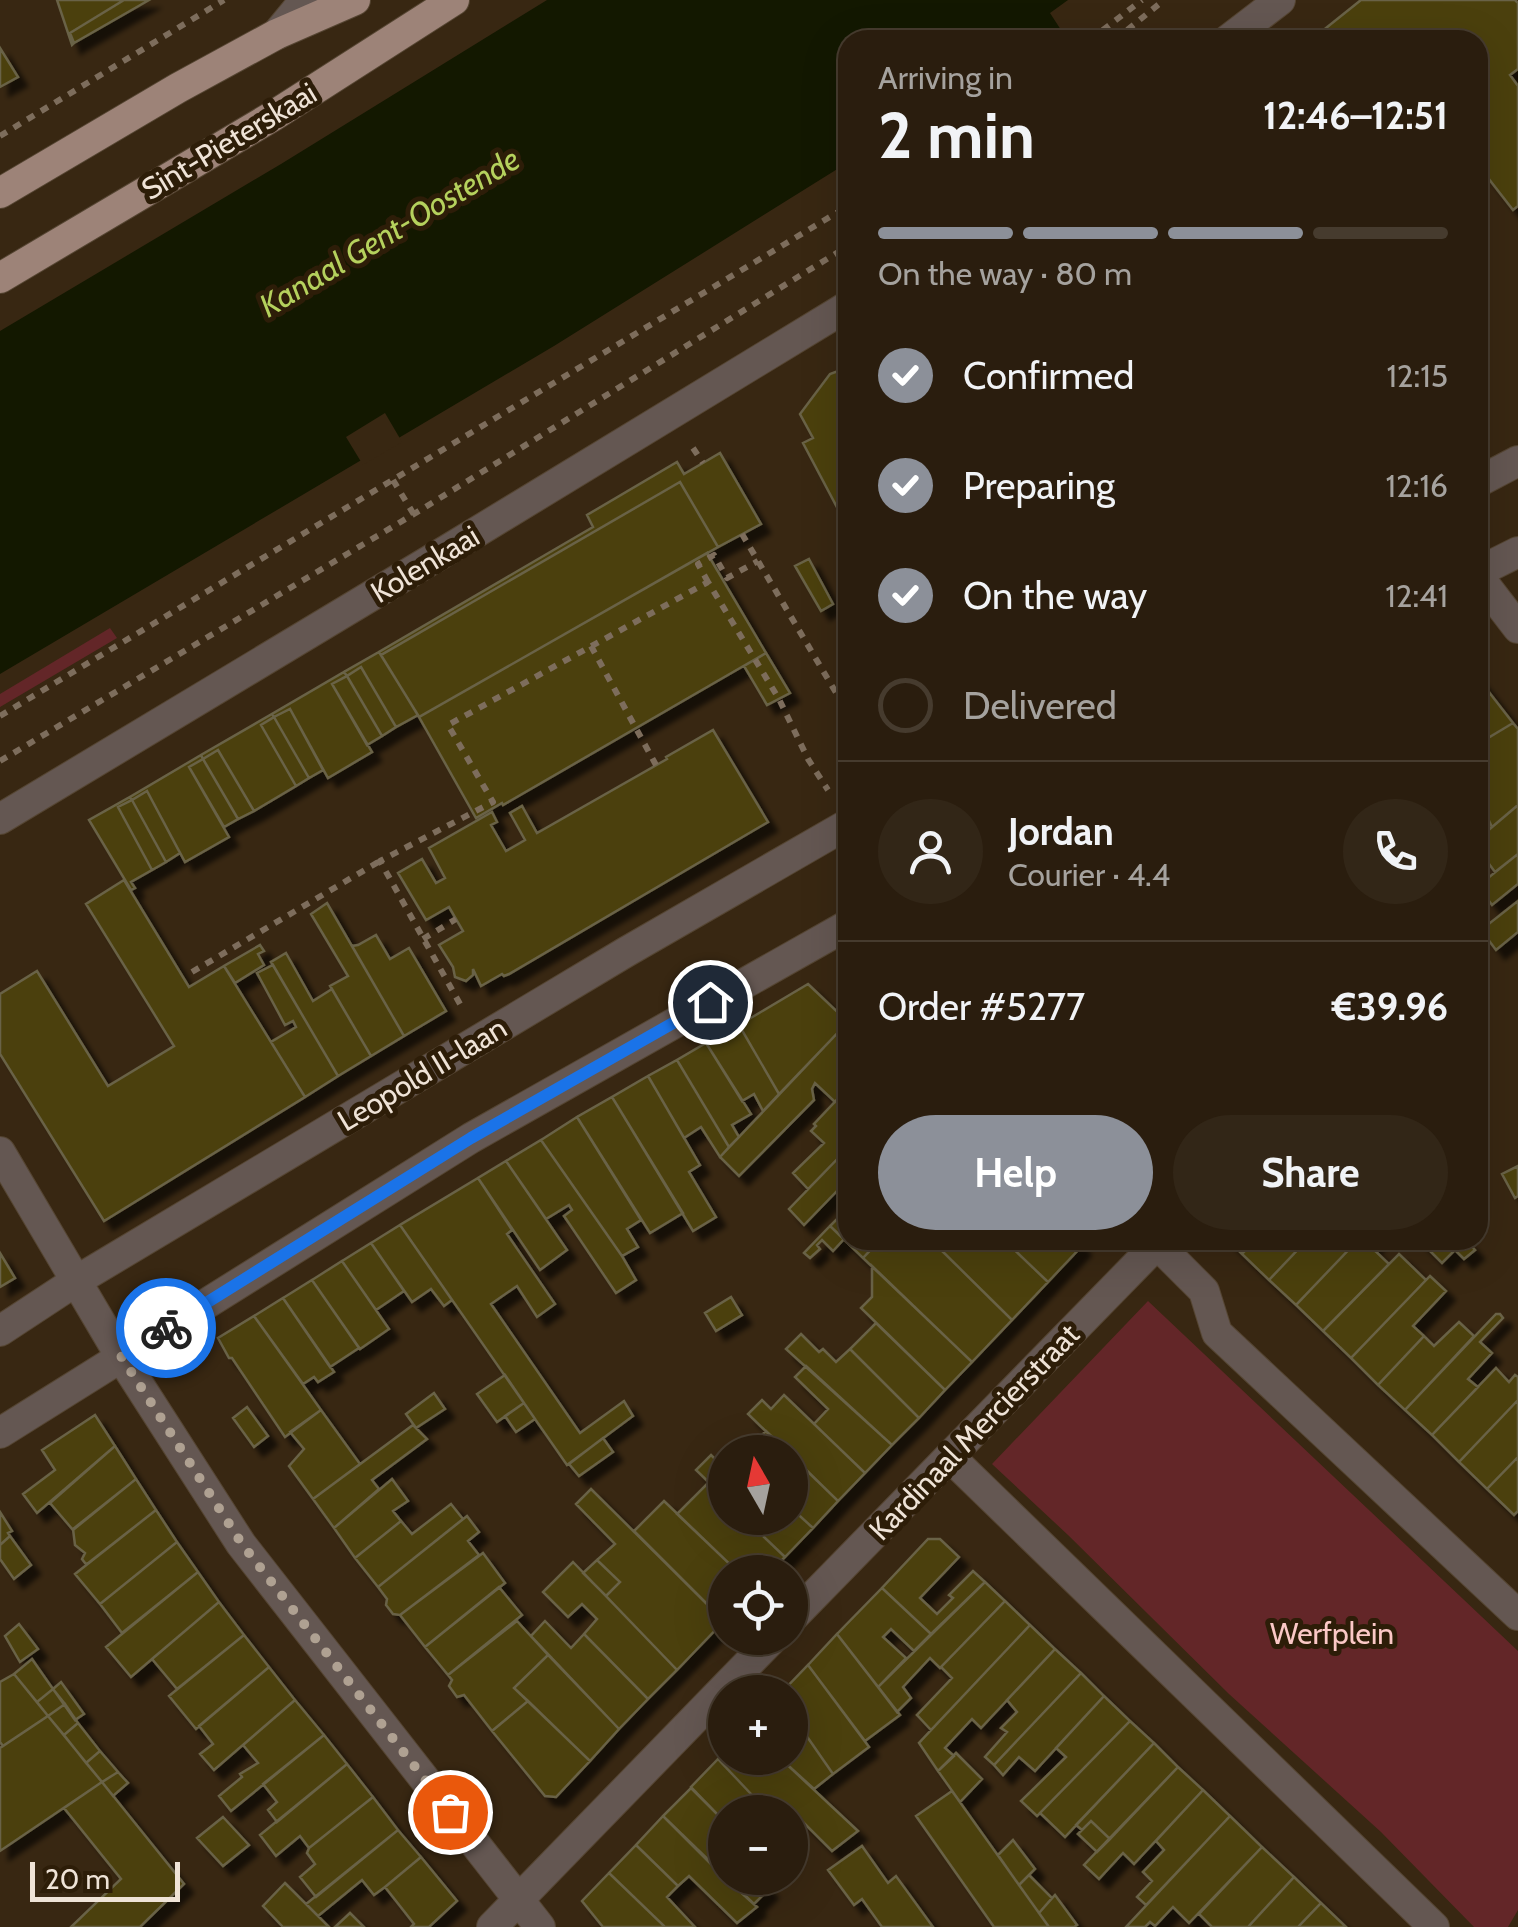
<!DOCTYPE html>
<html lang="en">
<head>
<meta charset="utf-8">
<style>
  body { margin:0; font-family:Cabin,sans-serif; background:#322617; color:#f1f3f6; height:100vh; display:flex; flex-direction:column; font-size:38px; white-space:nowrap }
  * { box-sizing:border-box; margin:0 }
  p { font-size:32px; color:#a5a29e }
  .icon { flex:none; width:55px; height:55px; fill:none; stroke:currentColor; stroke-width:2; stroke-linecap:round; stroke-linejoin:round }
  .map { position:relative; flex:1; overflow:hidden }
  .details { position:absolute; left:838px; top:30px; width:650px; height:1220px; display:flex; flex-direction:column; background:#2a1d0e; border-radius:30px; box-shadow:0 10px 40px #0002,0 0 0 2px #463b2e }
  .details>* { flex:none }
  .needle { width:65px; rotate:351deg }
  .fabs { position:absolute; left:708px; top:1435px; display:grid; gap:20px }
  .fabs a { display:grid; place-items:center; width:100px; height:100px; border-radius:50%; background:#2a1d0e; box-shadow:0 10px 40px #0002,0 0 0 2px #463b2e; font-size:50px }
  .scale { position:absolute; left:30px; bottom:25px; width:150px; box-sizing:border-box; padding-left:10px; border:5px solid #efe3d7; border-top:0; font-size:28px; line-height:35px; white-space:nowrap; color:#efe3d7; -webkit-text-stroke:8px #2d1d08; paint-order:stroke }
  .pin { position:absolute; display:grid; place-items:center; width:85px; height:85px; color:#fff; margin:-42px; border:5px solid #fff; border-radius:50%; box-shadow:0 2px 10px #0007 }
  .courier { position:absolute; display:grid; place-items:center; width:100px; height:100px; margin:-50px; border:8px solid #1a73e8; border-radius:50%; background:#fff; color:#222; box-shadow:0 2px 12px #0007 }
  .headline em { font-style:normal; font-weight:700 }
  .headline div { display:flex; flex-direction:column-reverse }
  .headline { display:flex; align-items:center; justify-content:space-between; height:170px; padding:0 40px }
  h1 { font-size:65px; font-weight:700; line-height:75px }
  .bar { display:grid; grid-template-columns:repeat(4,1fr); gap:15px 10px; align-content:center; height:120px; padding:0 40px }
  .bar i { height:12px; border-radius:8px; background:#463b2e }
  .bar .selected { background:#8c9099 }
  .bar p { grid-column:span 4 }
  .line { display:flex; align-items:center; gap:25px; padding:0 40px; border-top:2px solid #463b2e }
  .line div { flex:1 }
  .round { display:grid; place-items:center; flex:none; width:105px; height:105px; border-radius:52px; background:#322617 }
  ol { padding:0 40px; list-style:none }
  li { display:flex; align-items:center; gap:30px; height:110px }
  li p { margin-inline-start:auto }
  li .icon { padding:10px; border-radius:50%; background:#8c9099; color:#fff; stroke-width:4 }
  li:last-child { color:#a5a29e }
  li i { width:55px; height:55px; border:5px solid #463b2e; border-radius:50% }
  .action { display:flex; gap:20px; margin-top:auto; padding:20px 40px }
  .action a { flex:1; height:115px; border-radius:60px; background:#8c9099; color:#fff; font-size:40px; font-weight:700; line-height:115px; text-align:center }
  .action a+a { background:#322617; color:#f1f3f6 }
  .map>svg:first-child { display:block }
</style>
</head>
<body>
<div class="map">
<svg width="1518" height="1927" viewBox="0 0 1518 1927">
  <defs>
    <filter id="shadow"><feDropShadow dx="9" dy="9" stdDeviation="2.5" flood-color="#0009"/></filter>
  </defs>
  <rect width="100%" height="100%" fill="#382712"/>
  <path fill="#632628" d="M110 628 117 638 0 707V694Z
    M1148 1301 1518 1651V1910L1508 1927H1474L1381 1832 1229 1694 1068 1535 992 1464Z"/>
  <path fill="#131800" d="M547 0H1068L1050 13 1061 30 1044 40H848L847 163 554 346 0 674V331L281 164Z"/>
  <path fill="#382712" d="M385 413 402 442 363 465 346 437Z"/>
  <path fill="#4c410d" stroke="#696246" stroke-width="2.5" filter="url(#shadow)" d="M57 0H124L70 33 74 43 72 45Z
    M124 0H149L74 43 70 33Z
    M1361 0H1515L1518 3V69L1510 75 1518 86V206L1513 210 1478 165V40H1311Z
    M0 48 18 77 0 87Z
    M848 365V387L838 371Z
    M838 371 848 387V508L840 513 803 443 813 438 800 414 830 374Z
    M720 453 761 524 718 547 680 482 381 655 379 652 593 527 587 515 677 462 684 474Z
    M680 482 718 547 419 717 381 655Z
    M707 553 766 653 503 805 502 803 476 818 419 717Z
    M809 559 833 604 821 611 795 566Z
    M379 652 418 715 396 727 361 667 347 676 344 672Z
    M766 653 790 693 767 705 744 666Z
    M361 667 396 727 382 736 347 676Z
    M344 672 347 676 332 684 372 752 328 778 290 709 274 717 272 714Z
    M347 676 382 736 367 745 332 684Z
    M1478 678 1513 723 1478 744Z
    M290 709 323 770 309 778 274 717Z
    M272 714 274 717 261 725 296 786 254 811 218 750 203 759 201 755Z
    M274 717 309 778 296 786 261 725Z
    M1513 723 1518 729V805L1492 827 1478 798V744Z
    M713 730 768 822 509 974 504 976 502 974 481 986 473 969V975L466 981 455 977 453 967 439 945 463 931 449 907 426 920 398 873 422 859 436 883 445 878 429 848 492 812 497 822 491 825 506 851 525 840 510 813 522 806 537 833 667 759 666 757Z
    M218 750 254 811 238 819 203 759Z
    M201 755 203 759 189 767 229 837 185 862 147 791 132 800 130 797Z
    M203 759 238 819 224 827 189 767Z
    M147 791 180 853 166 862 132 800Z
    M130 797 132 800 118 807 152 870 131 882 135 888 131 890 89 820Z
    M132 800 166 862 152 870 118 807Z
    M1518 805V854L1495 872 1481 853 1483 851 1478 843V839Z
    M1483 809 1492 827 1478 839V813Z
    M1518 854V884L1492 905 1478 886Z
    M124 880 189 987 224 966 305 1097 104 1221 0 1054V994L37 971 108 1086 174 1046 86 904Z
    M1518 901V932L1496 950 1481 930Z
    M327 903 404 1036 371 1056 330 986 348 976 311 914Z
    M376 935 390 959 409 948 446 1011 404 1036 352 946 358 945Z
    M260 945 264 951 258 954 264 965 235 983 224 966Z
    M286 953 313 1001 332 989 371 1056 338 1076 271 962Z
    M273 965 338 1076 305 1097 271 1042 296 1027 293 1021 285 1025 257 973Z
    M808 984 848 1022 779 1094 739 1025Z
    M848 1022V1088L835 1102 815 1083 812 1089 814 1100 739 1176 720 1157Z
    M739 1025 779 1094 763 1111 754 1094 742 1101 706 1043Z
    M706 1043 751 1114 732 1125 739 1137 729 1147 677 1060Z
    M677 1060 729 1147 720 1157 701 1127 684 1138 648 1076Z
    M648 1076 700 1165 689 1172 716 1217 693 1231 612 1097Z
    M848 1088V1148L808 1189 793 1173 824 1143 811 1131 816 1126 814 1124Z
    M612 1097 683 1213 650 1233 577 1117Z
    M577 1117 641 1220 627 1229 638 1247 622 1256 541 1140Z
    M541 1140 622 1256 636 1280 616 1293 564 1216 572 1210 569 1205 546 1219 506 1161Z
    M848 1148V1199L838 1190 804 1225 789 1209Z
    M506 1161 567 1250 540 1270 478 1178Z
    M1518 1166V1196L1515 1198 1502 1174Z
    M478 1178 512 1230 507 1234 555 1304 537 1317 517 1286 491 1304 580 1433 624 1401 633 1416 567 1465 400 1225Z
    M848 1208V1240H880L863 1258 830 1226Z
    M400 1225 452 1300 444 1306 431 1289 412 1302 371 1243Z
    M830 1226 844 1239 833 1251 822 1240 817 1245 820 1249 810 1258 804 1253Z
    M880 1240H931L1012 1320 972 1362 863 1258Z
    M931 1240H1004L1048 1282 1012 1320Z
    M1004 1240H1076L1082 1246 1048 1282Z
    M1228 1240H1255L1242 1254Z
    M1255 1240H1307L1269 1280 1242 1254Z
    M1307 1240H1358L1296 1305 1269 1280Z
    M1358 1240H1376L1370 1246 1389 1264 1323 1331 1296 1305Z
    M1419 1240H1445L1455 1250 1442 1263Z
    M1445 1240H1466L1475 1250 1464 1259Z
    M371 1243 404 1291 376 1310 342 1261Z
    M0 1253 15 1278 0 1287Z
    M1399 1254 1426 1280 1351 1358 1323 1331Z
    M342 1261 389 1329 360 1349 312 1280Z
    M872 1266 972 1362 945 1390 861 1308 872 1297Z
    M1430 1276 1446 1291 1413 1326 1424 1336 1378 1385 1351 1358Z
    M312 1280 359 1348 330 1367 283 1298Z
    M731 1297 742 1315 716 1331 705 1313Z
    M283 1298 334 1372 318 1382 314 1377 303 1384 254 1316Z
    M1496 1314H1500L1503 1318 1480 1342 1492 1353 1468 1379 1478 1387 1432 1435 1405 1410Z
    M254 1316 321 1410 285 1437 232 1358H229L218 1338Z
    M1459 1322 1474 1336 1405 1410 1378 1385 1424 1336 1434 1346Z
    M876 1323 945 1390 919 1418 850 1349Z
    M801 1334 819 1352 823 1349 836 1362 850 1349 919 1418 892 1445 786 1349Z
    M806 1366 892 1445 865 1473 814 1424 828 1409 795 1377Z
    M1496 1368 1509 1382 1515 1375 1518 1377V1400L1459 1462 1432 1435Z
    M505 1375 524 1403 497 1422 477 1394Z
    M434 1393 445 1409 416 1428 406 1414Z
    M784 1395 865 1473 838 1501 748 1414 762 1400 771 1409Z
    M1518 1400V1457L1487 1489 1459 1462Z
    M524 1403 535 1419 516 1432 505 1416Z
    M247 1407 268 1436 254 1447 233 1418Z
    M321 1410 360 1464 313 1499 289 1466 304 1449 290 1432Z
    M95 1415 115 1446 37 1513 23 1494 55 1470 42 1450Z
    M413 1425 427 1439 372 1480 379 1489 334 1528 313 1499Z
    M766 1431 788 1452H744Z
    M603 1438 613 1452 579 1476 569 1464Z
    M115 1446 136 1479 73 1530 50 1503Z
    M790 1454 838 1501 813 1528 790 1507Z
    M711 1455 718 1462 725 1455V1498L696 1470Z
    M1518 1457V1511L1514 1515 1487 1489Z
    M136 1479 156 1510 87 1564 85 1563 82 1559 85 1553 75 1545 73 1529Z
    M392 1479 408 1501 393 1511 401 1521 355 1558 334 1528Z
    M709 1482 725 1498V1518H744L785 1557 770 1572H738L677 1514Z
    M591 1489 724 1621 677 1670 606 1596 620 1582 597 1560 615 1544 576 1504Z
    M664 1501 738 1572H725L724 1621 634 1531Z
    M451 1504 463 1519 378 1587 355 1558 401 1521 412 1534Z
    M790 1507 813 1528 785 1557 744 1518H790Z
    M156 1510 177 1542 100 1604 75 1574Z
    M0 1512 12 1531 8 1533 10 1536 0 1545Z
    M467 1516 479 1532 468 1541 479 1555 400 1615 393 1614 386 1605 387 1599 378 1587Z
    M10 1536 31 1565 14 1579 0 1559V1545Z
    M928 1539H940L959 1557 920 1598 937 1614 953 1598 949 1595 973 1571 985 1582 931 1634 882 1588Z
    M177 1542 198 1572 122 1633 100 1604Z
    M483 1553 505 1583 425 1647 400 1615Z
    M597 1560 620 1582 606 1596 583 1573Z
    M573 1562 677 1670 648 1699 584 1634 597 1619 582 1604 568 1617 543 1592Z
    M198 1572 219 1602 131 1677 106 1647Z
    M985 1582 1005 1601 940 1668 930 1658 903 1687 911 1698 897 1712 878 1687Z
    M499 1587 522 1615 448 1675 425 1647Z
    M882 1588 931 1634 914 1651 891 1629 883 1637 906 1658 878 1687 837 1634Z
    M1005 1601 1030 1625 931 1730 917 1715 952 1678 941 1667Z
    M219 1602 244 1635 177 1689 152 1659Z
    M517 1621 548 1655 514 1688 528 1701 492 1731 464 1695 457 1697 449 1686 452 1680 448 1675Z
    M545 1621 571 1648 584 1634 648 1699 619 1729 531 1636Z
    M19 1624 38 1649 20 1662 5 1636Z
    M1030 1625 1055 1649 981 1728 972 1719 945 1748 954 1756 938 1771 919 1743Z
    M837 1634 900 1715 865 1741 808 1665Z
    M244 1635 269 1667 196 1729 169 1696Z
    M1055 1649 1081 1673 994 1765 985 1757 1007 1732 1001 1728 1017 1712 1007 1700Z
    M548 1655 619 1729 590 1761 514 1688Z
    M32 1659 53 1689 37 1702 14 1674Z
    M808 1665 869 1747 833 1774 790 1712V1692H782Z
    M269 1667 295 1700 214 1770 200 1754 213 1744 199 1726Z
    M1081 1673 1104 1696 1035 1771 1019 1757 1003 1775 994 1765Z
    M14 1674 48 1716 3 1746 0 1742V1682Z
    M61 1682 84 1714 75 1720 53 1689Z
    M53 1689 65 1704 48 1716 37 1702Z
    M1104 1696 1130 1721 1037 1816 1021 1801 1066 1757 1056 1748Z
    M295 1700 324 1735 231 1811 219 1796 242 1777 240 1774 258 1763 243 1745Z
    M528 1701 590 1761 556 1797 545 1796 492 1731Z
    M65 1704 78 1723 64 1735 48 1716Z
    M790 1712 833 1774 814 1789 780 1758H790Z
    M48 1716 102 1782 0 1851V1748Z
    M1130 1721 1154 1743 1065 1837 1040 1813Z
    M78 1723 100 1751 86 1763 64 1735Z
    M324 1735 347 1764 277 1822 268 1810 277 1802 263 1784Z
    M1154 1743 1178 1767 1110 1839 1091 1821 1082 1830 1076 1825Z
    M100 1751 118 1772 102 1782 86 1763Z
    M725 1752V1758H780L858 1831 832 1851 794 1813 790 1817V1812H768L718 1759Z
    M956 1753 982 1779 960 1802 938 1771Z
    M718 1759 768 1812H725V1822L691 1787Z
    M347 1764 373 1797 309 1848 300 1836 276 1856 260 1835Z
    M1178 1767 1203 1790 1134 1864 1123 1853 1099 1879 1084 1865Z
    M118 1772 128 1783 113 1796 102 1782Z
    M102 1782 184 1884 140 1927H71L121 1879 64 1808Z
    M691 1788 725 1822V1876L663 1816Z
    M1203 1790 1230 1816 1146 1905 1137 1897 1152 1881 1143 1872 1164 1850 1156 1841Z
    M952 1791 1019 1885 1049 1927H994L916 1816Z
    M373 1797 398 1830 316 1897 300 1877 315 1864 307 1853 309 1848Z
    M663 1816 725 1878 757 1907 737 1923 689 1876 678 1886 636 1845Z
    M1230 1816 1262 1847 1189 1923 1173 1907 1155 1926 1150 1922 1145 1927H1126Z
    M223 1817 249 1845 223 1866 197 1838Z
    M1091 1821 1110 1839 1097 1852 1078 1834Z
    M398 1830 421 1857 385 1887 374 1895 362 1880 318 1916 306 1904Z
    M1013 1840 1035 1869 1019 1885 998 1855Z
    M636 1845 678 1886 667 1897 695 1927H665L609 1873Z
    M862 1846 888 1883 896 1876 933 1927H882L862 1899 854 1905 828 1870Z
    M1262 1847 1294 1877 1248 1927H1212L1199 1914Z
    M421 1857 457 1901 429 1927H411L414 1924 385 1887Z
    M609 1873 665 1927H603L582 1901Z
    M1029 1875 1052 1898 1039 1913 1019 1885Z
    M1294 1877 1321 1903 1298 1927H1248Z
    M727 1878H758L769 1889 754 1904Z
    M285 1883 329 1927H283L263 1906Z
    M1055 1895 1077 1925 1074 1927H1049L1039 1913Z
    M1321 1903 1346 1927H1298Z
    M350 1913 364 1927H335Z"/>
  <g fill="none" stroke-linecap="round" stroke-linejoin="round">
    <g stroke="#554532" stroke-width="32">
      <path id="minor" d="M277 34 305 0
        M1228 40 1280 0
        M1478 482 1518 461
        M1478 572 1518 552
        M1478 576 1518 628
        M0 819 439 555 848 306
        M0 1152 121 1357 241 1544 540 1927
        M1153 1240 1204 1291 1217 1333 1518 1615
        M0 1331 76 1281 626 952 848 824
        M0 1433 471 1138 848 925
        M950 1457 1434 1927
        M790 1620 1157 1244
        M492 1927 773 1638"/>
    </g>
    <g stroke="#554532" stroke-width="32">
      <path id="major" d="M0 193 178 88 277 34 355 0
        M0 278 273 116 454 0"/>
    </g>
    <path stroke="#7d6d5c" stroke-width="6" stroke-dasharray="8 8" stroke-linecap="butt" d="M1090 40 1142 0
      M1115 40 1164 0
      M0 136 224 0
      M693 448 703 463
      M393 480 416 518
      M742 534 848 713
      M708 582 698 564 714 555 727 578 758 561
      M591 646 656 765
      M0 716 848 206
      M0 761 414 514 848 246
      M423 939 456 919
      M192 972 380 861
      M460 1004 380 861 493 802 448 725 708 582 779 699 808 759 828 790"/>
    <use href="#minor" stroke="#645752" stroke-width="30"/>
    <use href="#major" stroke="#9d8378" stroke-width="30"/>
  </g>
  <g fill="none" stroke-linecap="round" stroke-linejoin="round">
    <path stroke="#afa192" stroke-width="10" stroke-dasharray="0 18" d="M166 1328 121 1356 242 1544 450 1812"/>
    <path stroke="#1a73e8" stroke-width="12" d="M166 1328 471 1138 710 1002"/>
  </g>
  <g text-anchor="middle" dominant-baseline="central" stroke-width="10" stroke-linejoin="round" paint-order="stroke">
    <g font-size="30" fill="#efe3d7" stroke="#2d1d08">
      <text transform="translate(229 141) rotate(-31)">Sint-Pieterskaai</text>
      <text transform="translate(425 564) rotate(-31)">Kolenkaai</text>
      <text transform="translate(422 1074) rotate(-31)">Leopold II-laan</text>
      <text transform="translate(974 1432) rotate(-46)">Kardinaal Mercierstraat</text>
    </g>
    <g font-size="30" fill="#fbc8c6" stroke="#2d1d08">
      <text x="1332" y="1633">Werfplein</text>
    </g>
    <g font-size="32" font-style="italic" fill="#b5d15d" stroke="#2d1d08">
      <text transform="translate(389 232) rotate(-31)">Kanaal Gent-Oostende</text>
    </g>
  </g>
</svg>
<div class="fabs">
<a><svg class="needle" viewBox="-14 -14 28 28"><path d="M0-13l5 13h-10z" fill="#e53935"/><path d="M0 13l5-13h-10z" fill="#a5a29e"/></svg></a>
<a><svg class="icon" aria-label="locate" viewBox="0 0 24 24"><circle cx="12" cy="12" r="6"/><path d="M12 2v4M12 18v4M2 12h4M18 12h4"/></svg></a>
<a>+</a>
<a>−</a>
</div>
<div class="scale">20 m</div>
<div class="pin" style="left:450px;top:1812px;background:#ea580c"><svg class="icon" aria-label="bag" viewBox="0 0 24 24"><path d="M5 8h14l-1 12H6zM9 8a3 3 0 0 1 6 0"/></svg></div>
<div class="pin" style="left:710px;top:1002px;background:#1f2937"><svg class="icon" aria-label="home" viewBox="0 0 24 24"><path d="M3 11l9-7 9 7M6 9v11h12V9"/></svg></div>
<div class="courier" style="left:166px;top:1328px"><svg class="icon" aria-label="bike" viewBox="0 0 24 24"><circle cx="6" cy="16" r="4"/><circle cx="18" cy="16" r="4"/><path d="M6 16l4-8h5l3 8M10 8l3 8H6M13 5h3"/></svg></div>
<section class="details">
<div class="headline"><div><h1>2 min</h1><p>Arriving in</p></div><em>12:46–12:51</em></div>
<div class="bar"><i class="selected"></i><i class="selected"></i><i class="selected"></i><i></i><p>On the way · 80 m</p></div>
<ol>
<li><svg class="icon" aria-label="check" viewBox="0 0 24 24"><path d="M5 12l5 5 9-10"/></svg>Confirmed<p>12:15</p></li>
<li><svg class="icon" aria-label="check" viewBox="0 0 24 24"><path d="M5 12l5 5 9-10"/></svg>Preparing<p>12:16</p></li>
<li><svg class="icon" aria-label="check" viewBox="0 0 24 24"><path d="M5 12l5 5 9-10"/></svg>On the way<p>12:41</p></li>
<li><i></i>Delivered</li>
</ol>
<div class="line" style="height:180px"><a class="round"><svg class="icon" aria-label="person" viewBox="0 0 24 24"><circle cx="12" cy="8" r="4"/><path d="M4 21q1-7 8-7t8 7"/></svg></a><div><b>Jordan</b><p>Courier · 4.4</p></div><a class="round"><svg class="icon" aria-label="phone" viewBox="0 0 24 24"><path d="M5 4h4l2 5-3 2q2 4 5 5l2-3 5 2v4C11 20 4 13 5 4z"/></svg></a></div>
<div class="line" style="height:130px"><div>Order #5277</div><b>€39.96</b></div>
<div class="action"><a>Help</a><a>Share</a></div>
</section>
</div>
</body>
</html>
